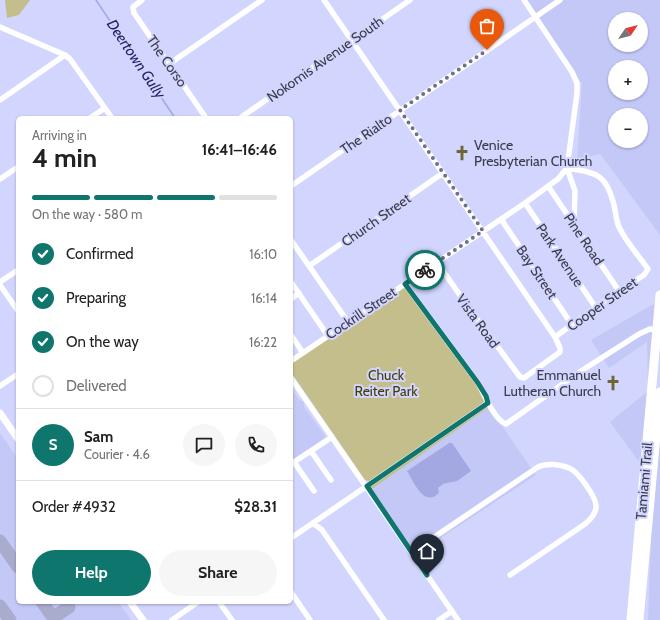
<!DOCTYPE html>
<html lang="en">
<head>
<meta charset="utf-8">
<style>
  body { margin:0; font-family:Cabin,sans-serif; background:#f6f6f6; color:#202124; height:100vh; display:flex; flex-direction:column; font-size:15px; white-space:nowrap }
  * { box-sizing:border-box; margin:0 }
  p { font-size:13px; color:#757577 }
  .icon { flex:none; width:22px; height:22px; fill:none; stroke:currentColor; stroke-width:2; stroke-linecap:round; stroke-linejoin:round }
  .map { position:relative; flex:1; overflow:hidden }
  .details { position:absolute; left:16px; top:116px; width:277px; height:488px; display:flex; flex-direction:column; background:#fff; border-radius:6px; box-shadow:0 1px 3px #0004 }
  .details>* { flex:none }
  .needle { width:26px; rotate:55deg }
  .tools { position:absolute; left:608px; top:12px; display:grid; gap:8px }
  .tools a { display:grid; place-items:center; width:40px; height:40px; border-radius:50%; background:#fff; box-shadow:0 1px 3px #0004; font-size:20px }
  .pin { position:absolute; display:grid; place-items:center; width:34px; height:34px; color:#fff; margin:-41px -17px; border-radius:50% 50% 50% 0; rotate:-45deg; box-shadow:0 0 4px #0007 }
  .pin .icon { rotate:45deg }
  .courier { position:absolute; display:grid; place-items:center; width:40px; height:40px; margin:-20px; border:3px solid #0f766e; border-radius:50%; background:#fff; color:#222; box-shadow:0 1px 5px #0007 }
  .headline em { font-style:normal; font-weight:700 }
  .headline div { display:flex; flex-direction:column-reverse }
  .headline { display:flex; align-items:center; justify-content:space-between; height:68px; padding:0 16px }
  h1 { font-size:26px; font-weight:700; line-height:30px }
  .bar { display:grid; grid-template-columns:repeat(4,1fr); gap:6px 4px; align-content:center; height:48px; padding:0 16px }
  .bar i { height:5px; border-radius:3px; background:#e0e0e0 }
  .bar .on { background:#0f766e }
  .bar p { grid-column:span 4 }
  .line { display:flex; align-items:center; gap:10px; padding:0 16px; border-top:1px solid #e0e0e0 }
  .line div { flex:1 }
  .round { display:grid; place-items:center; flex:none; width:42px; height:42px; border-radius:21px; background:#f6f6f6 }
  ol { padding:0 16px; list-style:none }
  li { display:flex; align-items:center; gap:12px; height:44px }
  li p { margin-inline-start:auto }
  li .icon { padding:4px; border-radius:50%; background:#0f766e; color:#fff; stroke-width:4 }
  li:last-child { color:#757577 }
  li i { width:22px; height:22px; border:2px solid #e0e0e0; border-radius:50% }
  .action { display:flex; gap:8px; margin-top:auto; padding:8px 16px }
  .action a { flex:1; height:46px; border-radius:24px; background:#0f766e; color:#fff; font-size:16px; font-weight:700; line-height:46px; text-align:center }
  .action a+a { background:#f6f6f6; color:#202124 }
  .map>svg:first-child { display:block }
</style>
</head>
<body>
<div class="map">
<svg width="660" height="620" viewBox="0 0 660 620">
  <rect width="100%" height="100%" fill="#d2d5fd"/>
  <path fill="#c4c8f6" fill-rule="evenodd" d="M523 0H660V235L601 155 599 154 577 160 582 84 543 27ZM615 19H641V45H615ZM615 67H641V93H615ZM615 115H641V141H615Z
    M657 302 642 466 610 422 648 391 647 342 609 368 591 340Z
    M291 387 299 400 304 402V407L326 437 291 461Z
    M489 407 536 475 413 556 369 491ZM448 443H452L453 482 443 484 438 488 408 471Z
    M660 430V620H648L652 512Z
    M0 433 18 459V602H118L131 620H0Z"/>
  <path fill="#c4bd8c" d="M5 0H30L19 15 7 18Z
    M403 288H405L480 390 484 400 483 403 369 481 365 480 291 372V363Z
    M484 404 489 407 369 491 364 482 369 483Z"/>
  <path fill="#a3a7e2" d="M449 443H452L471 471 457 481 443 484 438 488 439 493C424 508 414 482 407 471Z"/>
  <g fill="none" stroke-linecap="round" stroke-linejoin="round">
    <path stroke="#a3a7e2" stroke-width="1.5" d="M96 0 175 118"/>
    <path stroke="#aaacce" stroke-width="13" d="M0 541 18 567
      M42 602 55 620
      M0 606 10 620
      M55 620 57 615 69 607"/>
    <path stroke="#fff" stroke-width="5.5" d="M142 0 133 7 134 13 206 118
      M324 0 555 337 560 348V352L524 378 520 377 466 304 437 262
      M0 27 65 55 70 59 112 118
      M169 64 262 0
      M0 100 65 55
      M90 118 105 108
      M240 118 410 0
      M567 168 575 191 574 224
      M0 179 18 167
      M291 186 560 0
      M548 186 619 291
      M525 203 596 308
      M501 219 572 325
      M291 240 348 322
      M309 266 443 173
      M0 282 18 270
      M291 282 328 336
      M405 284 478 383C484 394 495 421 506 424L581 371 639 334 650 329 658 330
      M0 285 18 311
      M291 299 299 293
      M291 335 303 353
      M555 337 607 299 644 275 648 269C639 256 627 243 620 229 616 222 616 213 614 205 606 173 596 173 567 168
      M291 361 525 203 558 179 567 168 577 93V83L572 72 524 0
      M291 378 458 620
      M0 386 18 374
      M311 451 331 480
      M294 462 314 491
      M291 464 332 437
      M313 523 322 530 384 620
      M291 538 488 403
      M412 552 538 467C546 463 560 464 569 468 578 471 595 496 596 505 597 513 591 519 585 524L510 575
      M291 592 310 620
      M219 602 232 620
      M172 620 198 602
      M439 620 452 611"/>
    <path stroke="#fff" stroke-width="7" d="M0 413 18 439
      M130 602 143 620"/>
    <path stroke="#fff" stroke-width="9" d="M631 620 660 295
      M639 620 660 392"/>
  </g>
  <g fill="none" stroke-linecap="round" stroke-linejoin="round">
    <path stroke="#6f7189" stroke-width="4" stroke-dasharray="0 7.2" d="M425 270 483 231 400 110 487 50"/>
    <path stroke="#0f766e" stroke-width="5" d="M425 270 405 284 478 383 486 396 488 403 367 486 427 575"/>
  </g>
  <defs>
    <g id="church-bare" transform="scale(1.2)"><path d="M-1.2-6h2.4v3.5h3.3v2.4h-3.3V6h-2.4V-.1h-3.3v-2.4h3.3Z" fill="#6d6632" stroke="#d2d5fd" stroke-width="2.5" paint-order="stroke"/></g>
  </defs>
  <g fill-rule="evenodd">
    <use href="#church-bare" x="462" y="153"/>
    <use href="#church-bare" x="613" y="383"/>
  </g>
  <g text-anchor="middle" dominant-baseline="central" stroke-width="4" stroke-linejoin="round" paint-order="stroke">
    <g font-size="14" fill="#3a3b4b" stroke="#d2d5fd">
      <text transform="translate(325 59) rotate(-35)">Nokomis Avenue South</text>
      <text transform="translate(167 61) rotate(55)">The Corso</text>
      <text transform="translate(366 134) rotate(-35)">The Rialto</text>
      <text transform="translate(376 220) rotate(-35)">Church Street</text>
      <text transform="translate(584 239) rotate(56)">Pine Road</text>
      <text transform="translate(560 255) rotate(56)">Park Avenue</text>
      <text transform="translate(537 272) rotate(56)">Bay Street</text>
      <text transform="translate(602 304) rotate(-35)">Cooper Street</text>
      <text transform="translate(361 313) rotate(-34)">Cockrill Street</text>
      <text transform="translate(478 321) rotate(54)">Vista Road</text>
      <text transform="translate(644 481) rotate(-85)">Tamiami Trail</text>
    </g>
    <g font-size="14" fill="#3a3b4b" stroke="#d2d5fd" text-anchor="start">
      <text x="474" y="145">Venice<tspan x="474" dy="16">Presbyterian Church</tspan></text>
      <text x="601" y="375" text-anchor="end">Emmanuel<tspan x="601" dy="16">Lutheran Church</tspan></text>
    </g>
    <g font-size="14" fill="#433c08" stroke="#d2d5fd">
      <text x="386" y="375">Chuck<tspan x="386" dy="16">Reiter Park</tspan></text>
    </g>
    <g font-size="15" font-style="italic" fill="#262064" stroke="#d2d5fd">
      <text transform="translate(136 59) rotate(56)">Deertown Gully</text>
    </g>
  </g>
</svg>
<div class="tools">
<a><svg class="needle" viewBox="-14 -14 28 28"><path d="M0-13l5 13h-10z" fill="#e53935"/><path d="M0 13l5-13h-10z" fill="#757577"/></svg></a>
<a>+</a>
<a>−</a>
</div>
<div class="pin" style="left:487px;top:50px;background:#ea580c"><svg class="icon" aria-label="bag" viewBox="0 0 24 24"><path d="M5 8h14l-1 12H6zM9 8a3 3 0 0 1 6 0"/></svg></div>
<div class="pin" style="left:427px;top:575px;background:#1f2937"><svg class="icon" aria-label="home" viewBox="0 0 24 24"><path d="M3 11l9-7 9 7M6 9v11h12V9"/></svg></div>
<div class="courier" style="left:425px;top:270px"><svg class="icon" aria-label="bike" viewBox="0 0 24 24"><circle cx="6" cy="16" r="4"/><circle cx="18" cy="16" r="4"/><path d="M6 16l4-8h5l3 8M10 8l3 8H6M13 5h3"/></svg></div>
<section class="details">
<div class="headline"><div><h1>4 min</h1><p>Arriving in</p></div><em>16:41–16:46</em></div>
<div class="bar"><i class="on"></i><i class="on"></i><i class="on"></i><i></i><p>On the way · 580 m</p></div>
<ol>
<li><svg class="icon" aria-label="check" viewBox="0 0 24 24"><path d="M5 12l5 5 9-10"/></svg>Confirmed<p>16:10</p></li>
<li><svg class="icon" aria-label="check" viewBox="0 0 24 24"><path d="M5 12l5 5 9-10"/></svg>Preparing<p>16:14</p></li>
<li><svg class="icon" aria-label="check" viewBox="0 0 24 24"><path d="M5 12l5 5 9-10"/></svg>On the way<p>16:22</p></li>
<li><i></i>Delivered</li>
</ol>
<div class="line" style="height:72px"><b class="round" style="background:#0f766e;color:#fff">S</b><div><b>Sam</b><p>Courier · 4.6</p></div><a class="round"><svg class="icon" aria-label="chat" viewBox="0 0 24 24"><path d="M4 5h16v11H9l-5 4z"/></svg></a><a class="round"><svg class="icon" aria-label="phone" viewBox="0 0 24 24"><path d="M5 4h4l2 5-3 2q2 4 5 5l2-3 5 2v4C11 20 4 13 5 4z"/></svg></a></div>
<div class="line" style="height:52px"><div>Order #4932</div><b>$28.31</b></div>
<div class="action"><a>Help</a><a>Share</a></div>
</section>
</div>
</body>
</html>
